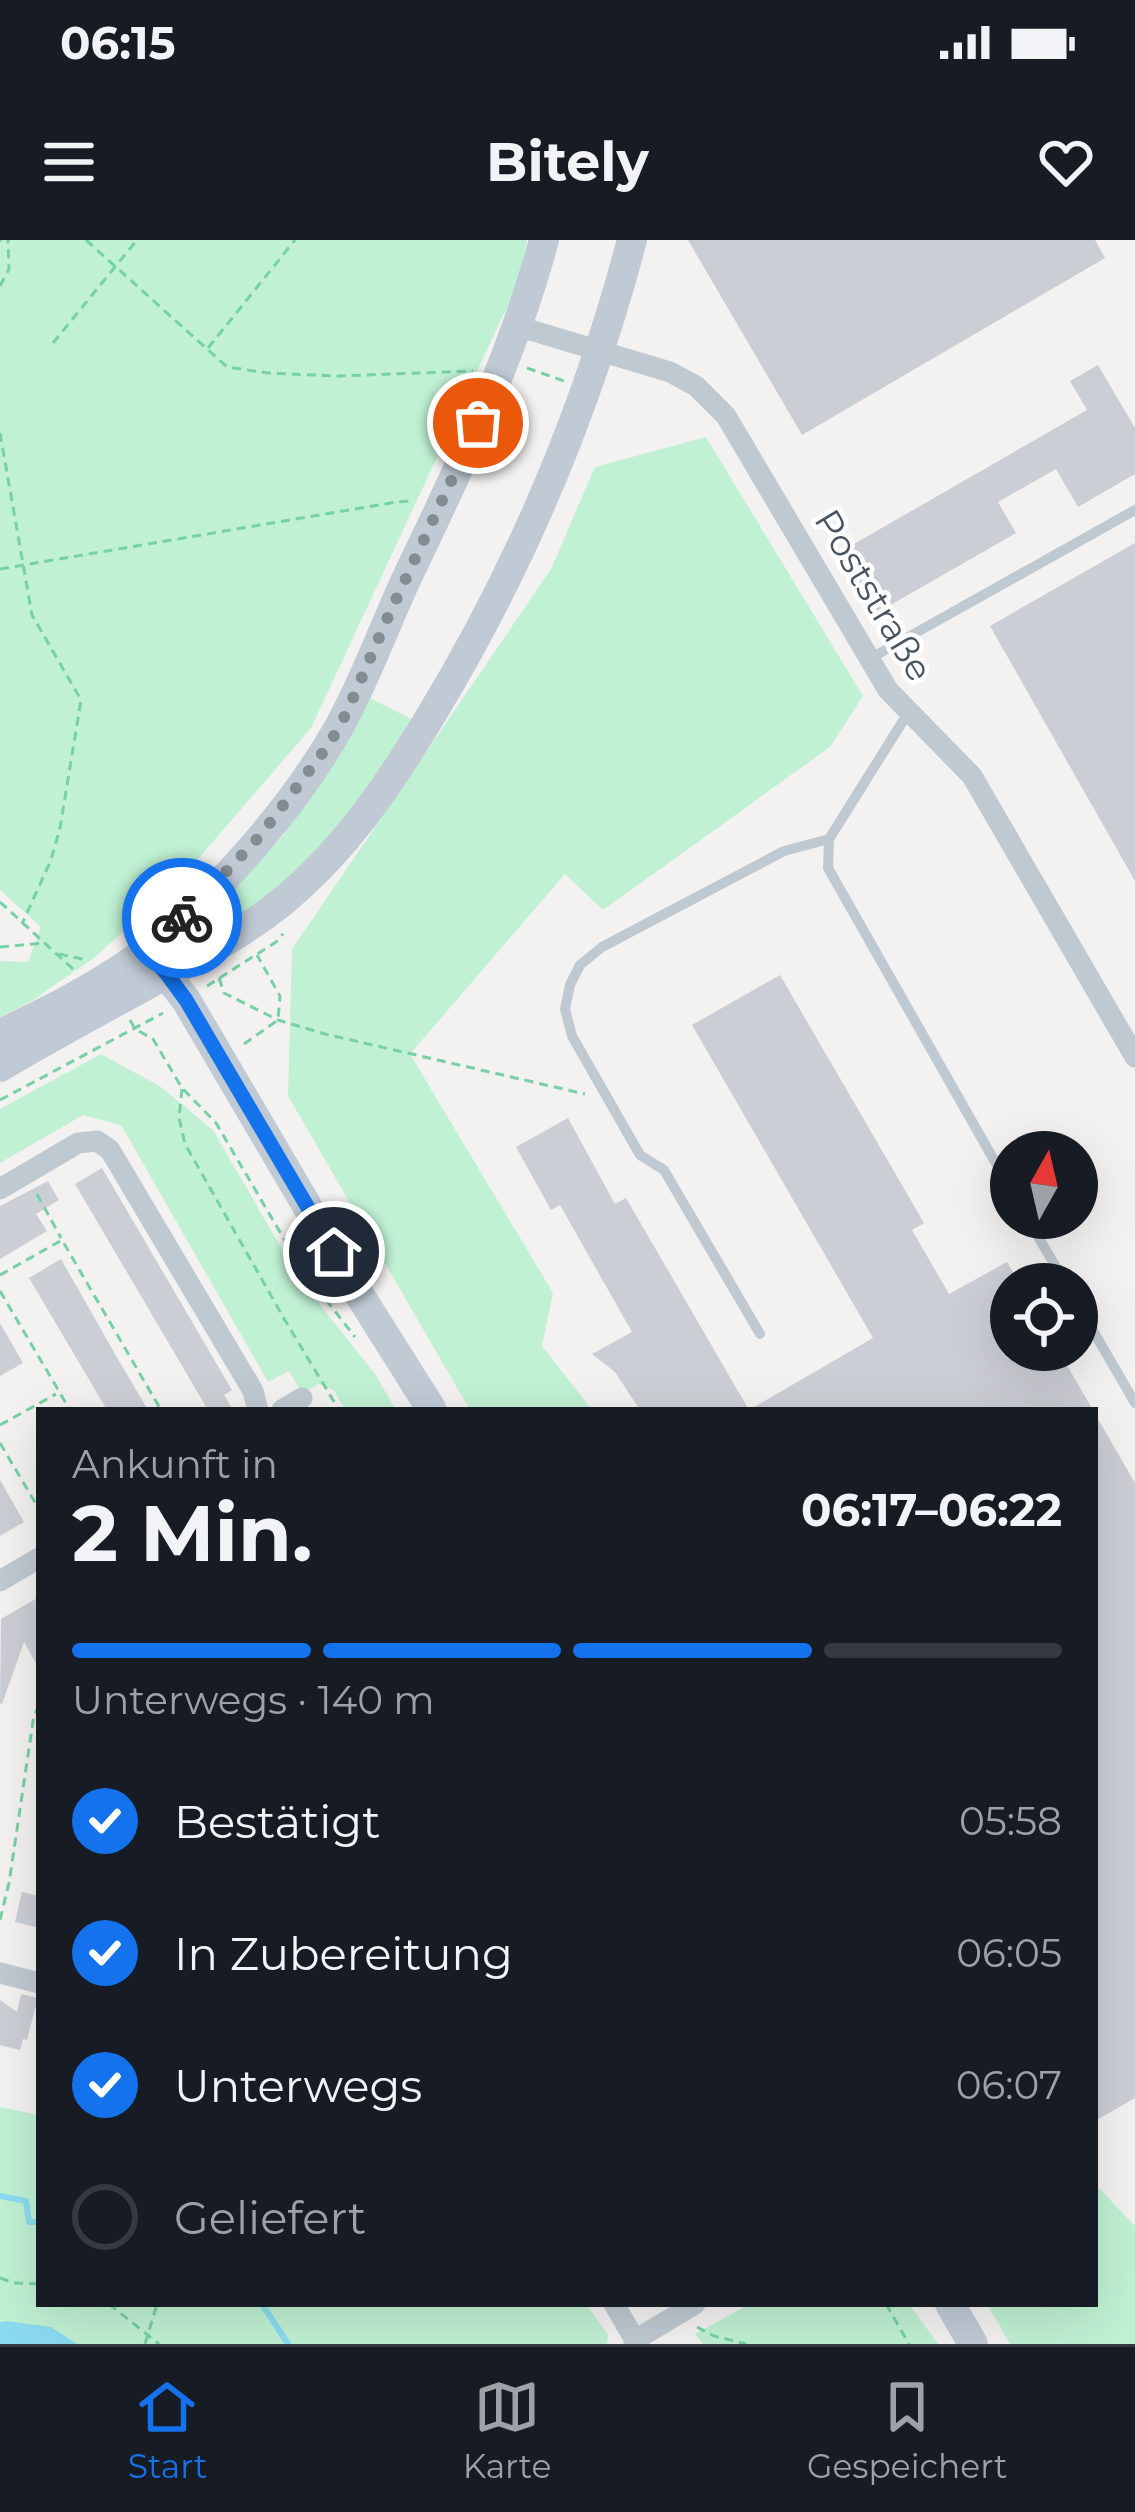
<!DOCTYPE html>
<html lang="de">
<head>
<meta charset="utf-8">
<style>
  body { margin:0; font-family:Montserrat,sans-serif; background:#20242c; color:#f1f3f6; height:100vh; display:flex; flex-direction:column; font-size:45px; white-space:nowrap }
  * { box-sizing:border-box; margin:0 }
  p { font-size:39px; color:#9ea1a6 }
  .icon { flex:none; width:66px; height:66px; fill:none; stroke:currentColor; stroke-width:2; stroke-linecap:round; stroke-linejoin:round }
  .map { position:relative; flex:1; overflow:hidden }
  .side { position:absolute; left:36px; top:1167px; width:1062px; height:900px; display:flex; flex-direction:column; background:#171b24; border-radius:0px; box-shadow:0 12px 48px #0002 }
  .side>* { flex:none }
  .needle { width:78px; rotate:8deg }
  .buttons { position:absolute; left:990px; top:891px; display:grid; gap:24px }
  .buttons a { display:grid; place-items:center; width:108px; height:108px; border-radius:50%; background:#171b24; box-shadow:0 12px 48px #0002; font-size:60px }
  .pin { position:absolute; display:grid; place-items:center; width:102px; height:102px; color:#fff; margin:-51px; border:6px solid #fff; border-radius:50%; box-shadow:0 3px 12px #0007 }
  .courier { position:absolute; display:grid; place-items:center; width:120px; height:120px; margin:-60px; border:9px solid #1372ec; border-radius:50%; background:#fff; color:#222; box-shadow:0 3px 15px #0007 }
  .summary em { font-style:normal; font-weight:700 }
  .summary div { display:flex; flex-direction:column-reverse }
  .summary { display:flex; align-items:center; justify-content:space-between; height:204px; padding:0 36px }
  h1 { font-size:78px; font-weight:700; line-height:90px }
  .bar { display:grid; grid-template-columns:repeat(4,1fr); gap:18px 12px; align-content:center; height:144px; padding:0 36px }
  .bar i { height:15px; border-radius:9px; background:#363941 }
  .bar .on { background:#1372ec }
  .bar p { grid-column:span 4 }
  ol { padding:0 36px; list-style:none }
  li { display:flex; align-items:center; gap:36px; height:132px }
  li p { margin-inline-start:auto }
  li .icon { padding:12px; border-radius:50%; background:#1372ec; color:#fff; stroke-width:4 }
  li:last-child { color:#9ea1a6 }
  li i { width:66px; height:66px; border:6px solid #363941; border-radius:50% }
  .status { display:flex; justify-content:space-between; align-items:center; height:84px; padding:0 60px; background:#171b24; direction:ltr }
  .status svg { height:33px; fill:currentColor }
  header { display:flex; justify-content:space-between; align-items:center; height:156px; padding:0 36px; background:#171b24; font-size:54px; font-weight:700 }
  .dock { display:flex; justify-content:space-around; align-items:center; height:168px; border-top:3px solid #363941; background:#171b24; font-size:33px; color:#9ea1a6 }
  .dock a { display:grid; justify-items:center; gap:6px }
  .dock .on { color:#1372ec }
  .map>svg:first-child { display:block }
</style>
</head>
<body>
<div class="status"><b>06:15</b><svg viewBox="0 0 49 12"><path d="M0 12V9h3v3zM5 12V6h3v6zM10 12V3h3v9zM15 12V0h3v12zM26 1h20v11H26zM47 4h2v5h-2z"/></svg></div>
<header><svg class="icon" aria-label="menu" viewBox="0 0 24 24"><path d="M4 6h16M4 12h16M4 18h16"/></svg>Bitely<svg class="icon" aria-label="heart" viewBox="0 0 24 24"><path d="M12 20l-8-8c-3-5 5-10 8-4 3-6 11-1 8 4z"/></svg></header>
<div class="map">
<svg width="1135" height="2104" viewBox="0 0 1135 2104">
  <rect width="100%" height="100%" fill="#f4f1f1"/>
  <path fill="#c0f1d3" d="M0 0H527L520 39 311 488 180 640 95 717 32 761 0 777V721L28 722 41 687 0 650Z
    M706 197 863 456 830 507 603 670 565 634 410 814 553 1053 542 1106 592 1170H470L288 856 292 709 551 329 595 227Z
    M364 455 415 481 356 570 310 624 202 704 192 692 283 596Z
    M101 814 161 847 213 890 298 1037 375 1134 396 1170H345L334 1150 319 1144 302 1153 289 1131 268 1142 121 885 83 875 0 923V869Z
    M0 1867 39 1875V2064H586L608 2095 607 2104H0Z
    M1095 1944 1135 1986V2104H1010L987 2064H1095Z
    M750 2064H909L938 2104H703L695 2094Z"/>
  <path fill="#8bdbf0" d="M6 2081 51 2087 77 2104H0V2082Z"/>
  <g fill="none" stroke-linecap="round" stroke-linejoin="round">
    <path stroke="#8bdbf0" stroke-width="6" d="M0 1956 26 1961 29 1982H39
      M262 2064 288 2104"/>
  </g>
  <path fill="#cbced4" d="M688 0H1095L1105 18 802 195Z
    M1098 125 1135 188V234L1078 267 1056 229 998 262 1016 293 875 374 840 312 1087 170 1070 141Z
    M1135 303V641L990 386Z
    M780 735 924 983 912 990 949 1054 1007 1022 1020 1044H1011V1110H1058L1093 1170H749L873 1098 692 785Z
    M568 878 615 964 626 958 749 1170H640L615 1132 592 1114 632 1092 560 965 551 970 516 907Z
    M102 928 232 1150 224 1155 233 1170H208L75 944Z
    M48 941 59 960 36 974 47 991 0 1019V966Z
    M61 1019 119 1121 148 1170H107L29 1038Z
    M0 1083 23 1123 0 1136Z
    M1095 1174 1135 1243V1858L1095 1881Z
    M0 1240 24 1282 0 1296Z
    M39 1357V1429L24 1402 2 1464 0 1463 1 1379Z
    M22 1652 39 1656V1688L15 1682Z
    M21 1754 38 1758 27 1800 23 1799 20 1810 0 1805V1760L17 1772Z"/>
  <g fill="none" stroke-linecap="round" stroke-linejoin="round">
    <path stroke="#76d1a4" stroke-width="3" stroke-dasharray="9 6" stroke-linecap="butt" d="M86 0 227 127 268 133 338 136 473 131
      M0 1 1 0
      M0 46 9 29 8 0
      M53 103 137 0
      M208 108 295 0
      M527 128 564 141
      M0 193 32 375 81 460 60 588 51 620 22 684
      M0 329 396 262 413 261
      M0 662 74 730
      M0 707 44 703
      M59 714 87 720
      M219 738 224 753 278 780 325 794 585 854
      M207 746 276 702 283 694
      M130 780 135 789 153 799 182 848 216 883 300 1026 355 1097
      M244 804 278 780 280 756 257 715
      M182 849 179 878 185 904 286 1082 339 1170
      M0 860 163 773
      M37 954 61 998
      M0 1035 62 1000 161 1170
      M0 1051 70 1170
      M0 1185 56 1154
      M0 1203 39 1269
      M0 1680 9 1643 34 1475 39 1466
      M0 2038 14 2043 39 2044
      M109 2064 159 2104
      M886 2064 909 2104
      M697 2087 714 2096 746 2104
      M145 2104 157 2064"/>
    <path stroke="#bfc9d1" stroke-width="10" d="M871 418 1135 270
      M908 473 829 599 828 628 1011 950
      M1027 978 1066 1044
      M1077 1063 1135 1163
      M760 1094 664 930 640 915 572 796 565 769 570 745 580 725 602 707 784 611 829 599"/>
    <path stroke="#bfc9d1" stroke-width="21" d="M517 86 670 132 696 146 726 176 888 450 972 536 1135 817
      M0 949 78 903 97 901 110 910 253 1151 258 1170
      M282 1170 302 1158
      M0 1341 39 1318
      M0 1733 39 1743
      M614 2064 635 2100
      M634 2104 635 2100 695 2064"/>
    <path stroke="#bfcad5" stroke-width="30" d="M154 719 186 760 357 1051 432 1170
      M0 794C44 773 87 752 128 724 205 670 293 569 339 487 367 437 386 381 411 329 462 223 513 115 544 0
      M0 827C47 799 95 773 143 747 191 721 240 696 283 661 345 610 389 545 430 477 520 329 588 167 632 0
      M950 2064 973 2104"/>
  </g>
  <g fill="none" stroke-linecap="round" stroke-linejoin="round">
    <path stroke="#848c93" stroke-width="12" stroke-dasharray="0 21.6" d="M182 678 260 596 330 503 347 472 387 379 478 183"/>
    <path stroke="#1372ec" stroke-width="15" d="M182 678 146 711 167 734 186 760 334 1012"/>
  </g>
  <g text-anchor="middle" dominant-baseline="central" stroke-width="9" stroke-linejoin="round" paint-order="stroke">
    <g font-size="36" fill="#485560" stroke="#fff">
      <text transform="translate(874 355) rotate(59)">Poststraße</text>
    </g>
  </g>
</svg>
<div class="buttons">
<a><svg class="needle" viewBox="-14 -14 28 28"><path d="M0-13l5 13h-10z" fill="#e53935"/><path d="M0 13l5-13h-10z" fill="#9ea1a6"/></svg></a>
<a><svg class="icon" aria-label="locate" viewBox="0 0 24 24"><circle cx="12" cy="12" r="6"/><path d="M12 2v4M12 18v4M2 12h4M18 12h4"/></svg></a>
</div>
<div class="pin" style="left:478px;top:183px;background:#ea580c"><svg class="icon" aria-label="bag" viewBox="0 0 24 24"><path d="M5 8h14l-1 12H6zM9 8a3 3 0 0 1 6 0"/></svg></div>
<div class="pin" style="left:334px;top:1012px;background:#1f2937"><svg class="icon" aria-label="home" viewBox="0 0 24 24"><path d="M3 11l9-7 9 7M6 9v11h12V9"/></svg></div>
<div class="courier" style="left:182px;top:678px"><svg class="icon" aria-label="bike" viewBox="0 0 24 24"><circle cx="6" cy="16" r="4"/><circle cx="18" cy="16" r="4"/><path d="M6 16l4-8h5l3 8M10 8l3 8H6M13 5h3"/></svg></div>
<section class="side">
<div class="summary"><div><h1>2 Min.</h1><p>Ankunft in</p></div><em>06:17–06:22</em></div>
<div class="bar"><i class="on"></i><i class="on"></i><i class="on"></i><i></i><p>Unterwegs · 140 m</p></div>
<ol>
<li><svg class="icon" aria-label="check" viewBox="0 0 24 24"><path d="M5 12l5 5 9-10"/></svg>Bestätigt<p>05:58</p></li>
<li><svg class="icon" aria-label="check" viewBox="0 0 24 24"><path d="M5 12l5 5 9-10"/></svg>In Zubereitung<p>06:05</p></li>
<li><svg class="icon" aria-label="check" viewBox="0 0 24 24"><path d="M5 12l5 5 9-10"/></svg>Unterwegs<p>06:07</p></li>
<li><i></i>Geliefert</li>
</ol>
</section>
</div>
<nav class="dock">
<a class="on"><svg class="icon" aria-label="home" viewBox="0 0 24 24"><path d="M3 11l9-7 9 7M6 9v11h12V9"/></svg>Start</a>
<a><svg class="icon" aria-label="map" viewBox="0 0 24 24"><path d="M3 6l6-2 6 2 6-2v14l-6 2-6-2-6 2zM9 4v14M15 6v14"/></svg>Karte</a>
<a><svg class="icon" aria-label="saved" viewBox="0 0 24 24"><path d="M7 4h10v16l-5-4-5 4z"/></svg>Gespeichert</a>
</nav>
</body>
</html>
